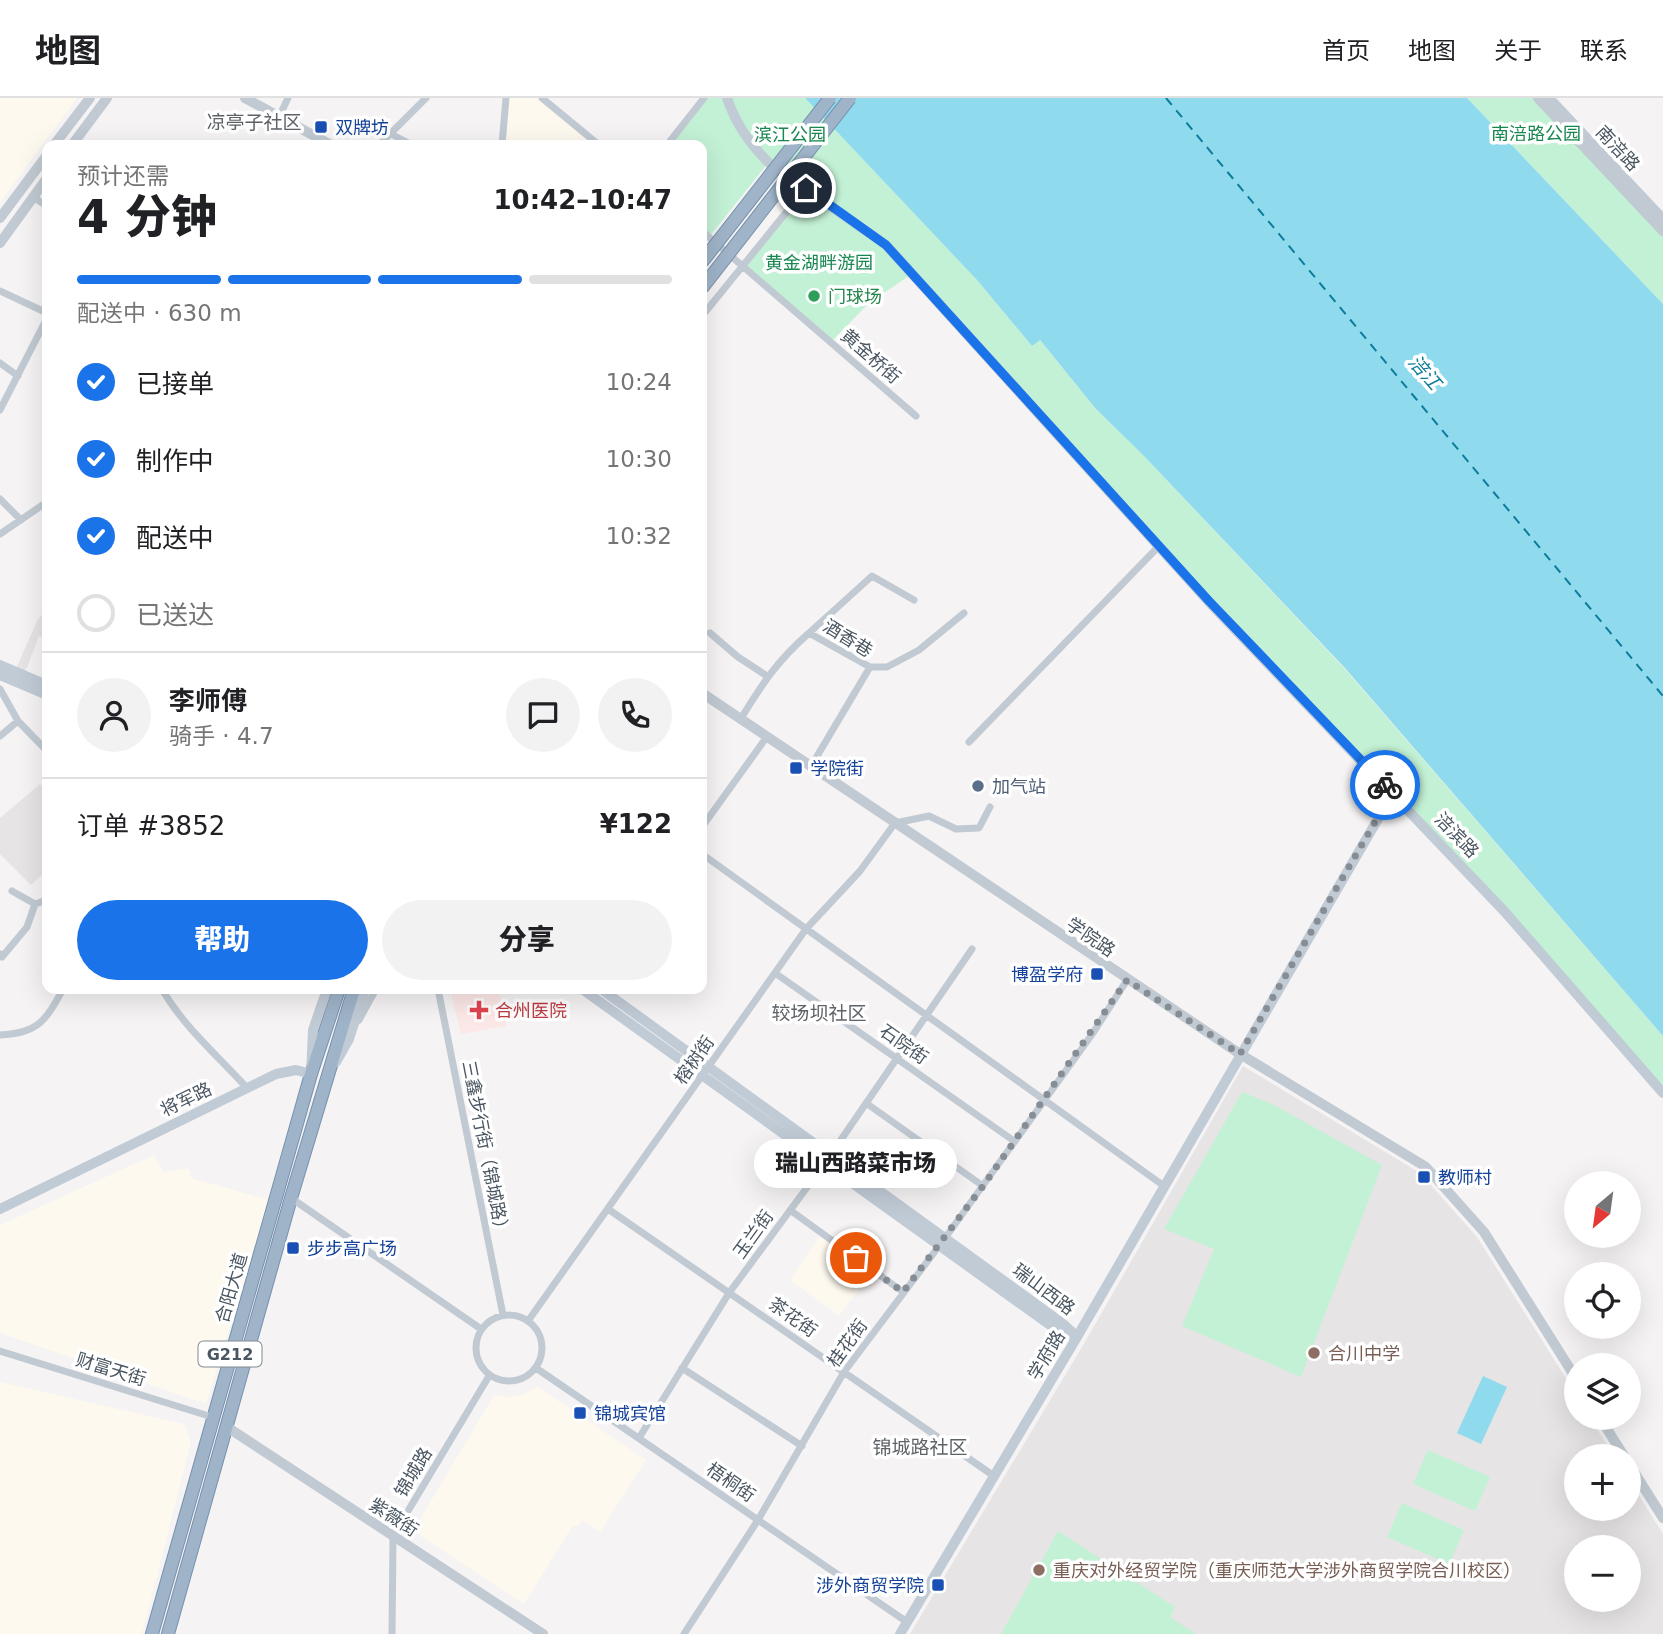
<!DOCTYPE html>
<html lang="zh">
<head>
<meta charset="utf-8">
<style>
  body { margin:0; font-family:"DejaVu Sans","Noto Sans SC",sans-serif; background:#f2f2f2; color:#202124; height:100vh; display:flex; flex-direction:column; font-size:26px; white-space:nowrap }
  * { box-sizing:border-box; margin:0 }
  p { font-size:23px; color:#757577 }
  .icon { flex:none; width:38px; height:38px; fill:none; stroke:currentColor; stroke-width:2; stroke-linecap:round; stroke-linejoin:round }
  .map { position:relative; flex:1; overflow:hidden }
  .sheet { position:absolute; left:42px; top:42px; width:665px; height:854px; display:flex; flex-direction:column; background:#fff; border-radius:14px; box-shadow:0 7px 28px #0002 }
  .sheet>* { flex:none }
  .needle { width:46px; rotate:209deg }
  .controls { position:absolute; left:1564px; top:1073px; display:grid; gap:14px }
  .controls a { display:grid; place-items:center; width:77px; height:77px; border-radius:50%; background:#fff; box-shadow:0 7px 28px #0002; font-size:35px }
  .pin { position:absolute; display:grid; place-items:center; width:60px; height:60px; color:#fff; margin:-30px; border:4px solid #fff; border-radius:50%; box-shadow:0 2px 7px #0007 }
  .courier { position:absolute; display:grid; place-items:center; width:70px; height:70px; margin:-35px; border:5px solid #1a73e8; border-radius:50%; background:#fff; color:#222; box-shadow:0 2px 9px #0007 }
  .bubble { position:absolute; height:49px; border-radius:24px; background:#fff; box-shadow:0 7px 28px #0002; font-size:23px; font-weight:800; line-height:49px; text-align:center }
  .overview em { font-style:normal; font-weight:800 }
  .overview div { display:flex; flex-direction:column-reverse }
  .overview { display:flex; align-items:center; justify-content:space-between; height:119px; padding:0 35px }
  h1 { font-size:46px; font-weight:800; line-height:52px }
  .bar { display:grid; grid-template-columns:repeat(4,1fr); gap:10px 7px; align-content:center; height:84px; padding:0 35px }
  .bar i { height:9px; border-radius:5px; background:#e0e0e0 }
  .bar .current { background:#1a73e8 }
  .bar p { grid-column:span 4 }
  .line { display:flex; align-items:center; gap:18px; padding:0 35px; border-top:2px solid #e0e0e0 }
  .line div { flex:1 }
  .round { display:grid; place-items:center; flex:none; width:74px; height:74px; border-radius:37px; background:#f2f2f2 }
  ol { padding:0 35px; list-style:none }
  li { display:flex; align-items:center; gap:21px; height:77px }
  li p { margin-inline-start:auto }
  li .icon { padding:7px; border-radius:50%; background:#1a73e8; color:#fff; stroke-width:4 }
  li:last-child { color:#757577 }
  li i { width:38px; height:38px; border:4px solid #e0e0e0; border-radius:50% }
  .action { display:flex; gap:14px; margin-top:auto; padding:14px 35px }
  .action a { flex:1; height:80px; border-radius:42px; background:#1a73e8; color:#fff; font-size:28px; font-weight:800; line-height:80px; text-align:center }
  .action a+a { background:#f2f2f2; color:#202124 }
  header { display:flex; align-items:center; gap:42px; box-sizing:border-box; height:98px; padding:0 35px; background:#fff; border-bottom:2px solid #e0e0e0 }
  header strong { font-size:33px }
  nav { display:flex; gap:38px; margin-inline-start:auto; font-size:24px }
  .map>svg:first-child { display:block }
</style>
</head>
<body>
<header>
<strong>地图</strong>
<nav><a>首页</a><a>地图</a><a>关于</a><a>联系</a></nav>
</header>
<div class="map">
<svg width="1663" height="1536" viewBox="0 0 1663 1536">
  <rect width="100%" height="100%" fill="#f5f3f3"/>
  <path fill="#fdf9ef" d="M0 0H77L0 104Z
    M506 0H542L599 47H502Z
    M154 1057 163 1074 189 1071 191 1080 269 1102 206 1306 0 1235V1127Z
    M822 1135 873 1173 839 1218 790 1182Z
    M0 1284 184 1326 191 1344 142 1536H0Z
    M538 1289 646 1362 600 1434 582 1422 577 1429 573 1427 524 1506 413 1433 494 1297 509 1299 524 1296Z"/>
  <path fill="#e6e4e5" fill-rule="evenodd" d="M47 510V541L39 538 24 577 15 573 37 523Z
    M40 686 47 694V772L31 787 0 756V720Z
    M1243 968 1420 1075 1477 1139 1577 1298V1320H1590L1614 1358H1577V1410H1629V1382L1663 1436V1536H910L1085 1244ZM1577 1449H1629V1502H1577Z"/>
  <path fill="#fce8e6" d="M450 891H503L500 897 506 928 461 936Z"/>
  <path fill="#c3f1d5" d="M704 0H805L977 182 1032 248 1039 241 1096 311 1144 358 1344 570 1663 938V995L1505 813 1209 504 912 176 869 205 831 244 742 168 805 91 768 65 702 148V47H667Z
    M1467 0H1538L1663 133V206Z
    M1242 994 1272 1006 1382 1067 1301 1279 1182 1228 1214 1151 1164 1131Z
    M1428 1352 1490 1379 1475 1413 1413 1386Z
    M1402 1405 1464 1432 1449 1466 1387 1439Z
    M1058 1433 1175 1509 1170 1519 1196 1536H1001Z"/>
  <path fill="#90daee" d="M805 0H1467L1663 206V938L1344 569 1144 358 1096 311 1040 242 1032 248 977 182Z
    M1483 1278 1507 1289 1481 1346 1457 1335Z"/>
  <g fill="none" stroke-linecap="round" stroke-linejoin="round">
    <path stroke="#0c7c9b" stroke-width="2" stroke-dasharray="9 7" stroke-linecap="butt" d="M1166 0 1663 598"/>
    <g stroke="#7690ad" stroke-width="14">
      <path id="trunk" d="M152 1536 311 976 339 891
        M168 1536 291 1100 354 891"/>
    </g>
    <path stroke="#c1cad2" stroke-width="7" d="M542 0 599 47
      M279 19 288 0
      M391 36 412 47
      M379 47 426 0
      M502 47 506 0
      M667 47 704 0
      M33 99 47 108
      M702 133 916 318
      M0 193 47 215
      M702 218 806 90
      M0 265 18 278
      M0 312 47 220
      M0 401 21 422
      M0 436 47 404
      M710 535 738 559 767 578
      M809 535 872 478 914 502
      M870 569H887L919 552 964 515
      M0 591 18 623 47 653
      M740 622C763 585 776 564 809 535L870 569 810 670
      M0 638 18 623
      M969 644 1159 448
      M702 729 766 640
      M702 756 1164 1088
      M12 793 35 806
      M0 856 2 859 27 829 35 806 47 802
      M775 875 1014 1043
      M162 891C183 928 218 958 247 990
      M438 891 503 1217
      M359 922 376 891
      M0 937C39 935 46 922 63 891
      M866 1005 983 1088
      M291 1100 481 1231
      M608 1111 994 1378
      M790 1112 903 1194
      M476 1250a33 33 0 1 1 66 0a33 33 0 1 1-66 0Z
      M528 1223 806 831 860 773 895 725 929 718 956 731 979 730 990 709
      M0 1253 212 1319
      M536 1270 907 1524
      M682 1270 802 1348
      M639 1340 729 1195 825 1065 972 851
      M392 1536 393 1438 489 1278
      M684 1536 758 1422 844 1274 945 1140 1093 935 1127 882"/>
    <path stroke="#c1cad2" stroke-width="10" d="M245 0 331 47
      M1538 0 1663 133
      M1549 0 1663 121
      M54 47 90 0
      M72 47 107 0
      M0 120 47 57
      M0 145 47 80
      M702 595 1240 956 1426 1069 1484 1134 1577 1282
      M1600 1320 1624 1358
      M227 1329 543 1536
      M1629 1366 1663 1420"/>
    <path stroke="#c1cbd6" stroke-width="10" d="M727 0C736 26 749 45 769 65L886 147 1209 504 1505 814 1663 995
      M0 567 47 587
      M0 577 47 597
      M582 891 1057 1232 1077 1239
      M601 891 1062 1225 1075 1237
      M336 964 349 941 365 891
      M0 1111 276 976 296 972 311 976 313 932 327 891
      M900 1536 1077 1239 1393 695"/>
    <use href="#trunk" stroke="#9fb4c9" stroke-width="12"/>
    <g stroke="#7690ad" stroke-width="14" stroke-linecap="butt">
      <path id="trunk-bridge" d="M702 164 830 0
        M702 190 850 0"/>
    </g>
    <use href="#trunk-bridge" stroke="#9fb4c9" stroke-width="12"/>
  </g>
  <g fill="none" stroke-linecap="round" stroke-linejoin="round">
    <path stroke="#868d94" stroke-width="7" stroke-dasharray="0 12.6" d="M856 1160 903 1194 983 1088 1127 882 1240 956 1392 695 1385 687"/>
    <path stroke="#1a73e8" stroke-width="9" d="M806 90 886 147 1209 503 1385 687"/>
  </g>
  <g fill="#1a4fb4" stroke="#fff" stroke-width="2.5">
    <rect x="314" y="22" width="14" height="14" rx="3.5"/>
    <rect x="789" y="663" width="14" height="14" rx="3.5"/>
    <rect x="1090" y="869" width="14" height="14" rx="3.5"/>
    <rect x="1417" y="1072" width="14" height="14" rx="3.5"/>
    <rect x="286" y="1143" width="14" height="14" rx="3.5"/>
    <rect x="573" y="1308" width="14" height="14" rx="3.5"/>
    <rect x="931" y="1480" width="14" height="14" rx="3.5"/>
  </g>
  <circle fill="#2e9e5b" stroke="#fff" stroke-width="2.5" cx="814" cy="198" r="7"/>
  <circle fill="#5c6f8a" stroke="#fff" stroke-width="2.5" cx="978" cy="688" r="7"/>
  <path fill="#e0444e" stroke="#fff" stroke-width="2.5" d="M475.5 901.5h7v7h7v7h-7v7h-7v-7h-7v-7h7z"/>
  <g fill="#8d6e63" stroke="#fff" stroke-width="2.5">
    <circle cx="1314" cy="1255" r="7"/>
    <circle cx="1039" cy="1472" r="7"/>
  </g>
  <g text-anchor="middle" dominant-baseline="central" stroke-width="7" stroke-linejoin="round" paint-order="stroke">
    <rect fill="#fff" stroke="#808990" stroke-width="2" x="198.5" y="1243.5" width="63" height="25" rx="5"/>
    <g font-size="16" font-weight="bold" fill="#4a5661">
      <text x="230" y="1256">G212</text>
    </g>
    <g font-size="18" fill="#164399" stroke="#fff" text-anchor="start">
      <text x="335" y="29">双牌坊</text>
      <text x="810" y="670">学院街</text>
      <text x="1083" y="876" text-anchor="end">博盈学府</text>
      <text x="1438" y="1079">教师村</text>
      <text x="307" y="1150">步步高广场</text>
      <text x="594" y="1315">锦城宾馆</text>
      <text x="924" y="1487" text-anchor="end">涉外商贸学院</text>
    </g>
    <g font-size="18" fill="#17864f" stroke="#fff">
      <text x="1536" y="35">南涪路公园</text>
      <text x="790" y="36">滨江公园</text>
      <text x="819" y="164">黄金湖畔游园</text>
    </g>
    <g font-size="18" fill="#4a5661" stroke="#fff">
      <text transform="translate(1618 50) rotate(47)">南涪路</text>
      <text transform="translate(871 258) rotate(41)">黄金桥街</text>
      <text transform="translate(848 540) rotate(32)">酒香巷</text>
      <text transform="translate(1457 737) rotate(46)">涪滨路</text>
      <text transform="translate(1091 839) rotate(34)">学院路</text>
      <text transform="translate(904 946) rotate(35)">石院街</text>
      <text transform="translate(694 962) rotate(-55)">榕树街</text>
      <text transform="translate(186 1001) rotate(-26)">将军路</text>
      <text transform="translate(486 1051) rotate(79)">三鑫步行街（锦城路）</text>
      <text transform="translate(753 1136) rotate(-54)">玉兰街</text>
      <text transform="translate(231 1190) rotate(-74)">合阳大道</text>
      <text transform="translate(1044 1191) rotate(37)">瑞山西路</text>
      <text transform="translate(793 1219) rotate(35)">茶花街</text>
      <text transform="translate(847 1245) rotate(-54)">桂花街</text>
      <text transform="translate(1046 1257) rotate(-59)">学府路</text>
      <text transform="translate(111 1271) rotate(17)">财富天街</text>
      <text transform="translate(413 1374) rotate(-59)">锦城路</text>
      <text transform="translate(731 1384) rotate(34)">梧桐街</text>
      <text transform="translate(394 1419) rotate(33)">紫薇街</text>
    </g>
    <g font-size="18" fill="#27864d" stroke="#fff" text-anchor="start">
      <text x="828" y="198">门球场</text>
    </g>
    <g font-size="18" fill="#4e5e75" stroke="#fff" text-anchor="start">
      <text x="992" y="688">加气站</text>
    </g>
    <g font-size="18" fill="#be3a42" stroke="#fff" text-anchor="start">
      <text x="495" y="912">合州医院</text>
    </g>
    <g font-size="18" fill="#785e54" stroke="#fff" text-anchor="start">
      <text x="1328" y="1255">合川中学</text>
      <text x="1053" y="1472">重庆对外经贸学院（重庆师范大学涉外商贸学院合川校区）</text>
    </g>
    <g font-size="19" fill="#5f6368" stroke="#fff">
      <text x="254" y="24">凉亭子社区</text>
      <text x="819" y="915">较场坝社区</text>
      <text x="920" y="1349">锦城路社区</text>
    </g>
    <g font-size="19" font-style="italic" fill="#0c7c9b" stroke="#fff">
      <text transform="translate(1425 274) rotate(49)">涪江</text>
    </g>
  </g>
</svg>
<div class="controls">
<a><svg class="needle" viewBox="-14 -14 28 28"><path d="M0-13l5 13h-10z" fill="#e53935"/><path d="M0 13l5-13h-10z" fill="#757577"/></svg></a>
<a><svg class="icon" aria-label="locate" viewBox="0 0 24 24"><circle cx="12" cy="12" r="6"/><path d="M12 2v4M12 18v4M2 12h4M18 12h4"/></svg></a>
<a><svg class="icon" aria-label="layers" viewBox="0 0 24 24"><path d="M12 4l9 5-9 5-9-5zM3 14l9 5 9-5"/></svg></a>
<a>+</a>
<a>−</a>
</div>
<div class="pin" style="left:856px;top:1160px;background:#ea580c"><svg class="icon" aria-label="bag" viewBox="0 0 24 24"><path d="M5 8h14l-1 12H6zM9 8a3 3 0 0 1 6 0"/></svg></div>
<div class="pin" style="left:806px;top:90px;background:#1f2937"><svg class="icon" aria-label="home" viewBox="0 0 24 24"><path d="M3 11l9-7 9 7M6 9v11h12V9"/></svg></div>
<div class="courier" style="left:1385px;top:687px"><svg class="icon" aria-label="bike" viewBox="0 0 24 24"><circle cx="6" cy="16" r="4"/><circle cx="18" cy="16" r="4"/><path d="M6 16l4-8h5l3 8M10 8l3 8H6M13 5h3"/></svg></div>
<div class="bubble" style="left:754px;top:1041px;width:203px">瑞山西路菜市场</div>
<section class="sheet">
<div class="overview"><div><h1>4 分钟</h1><p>预计还需</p></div><em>10:42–10:47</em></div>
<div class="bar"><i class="current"></i><i class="current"></i><i class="current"></i><i></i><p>配送中 · 630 m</p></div>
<ol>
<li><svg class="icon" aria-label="check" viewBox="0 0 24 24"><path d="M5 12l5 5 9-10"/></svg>已接单<p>10:24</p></li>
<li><svg class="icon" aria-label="check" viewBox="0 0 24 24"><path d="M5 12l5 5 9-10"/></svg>制作中<p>10:30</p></li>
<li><svg class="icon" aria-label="check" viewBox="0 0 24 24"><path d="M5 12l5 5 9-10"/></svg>配送中<p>10:32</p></li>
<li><i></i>已送达</li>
</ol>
<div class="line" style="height:126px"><a class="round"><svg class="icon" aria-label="person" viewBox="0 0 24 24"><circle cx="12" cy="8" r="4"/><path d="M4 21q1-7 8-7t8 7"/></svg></a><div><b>李师傅</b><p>骑手 · 4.7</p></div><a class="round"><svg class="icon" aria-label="chat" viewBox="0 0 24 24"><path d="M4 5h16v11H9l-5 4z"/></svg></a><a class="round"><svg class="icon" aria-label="phone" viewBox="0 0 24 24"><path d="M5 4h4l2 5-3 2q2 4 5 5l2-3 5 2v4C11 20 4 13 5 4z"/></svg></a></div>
<div class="line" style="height:91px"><div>订单 #3852</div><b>¥122</b></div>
<div class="action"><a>帮助</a><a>分享</a></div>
</section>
</div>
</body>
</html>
